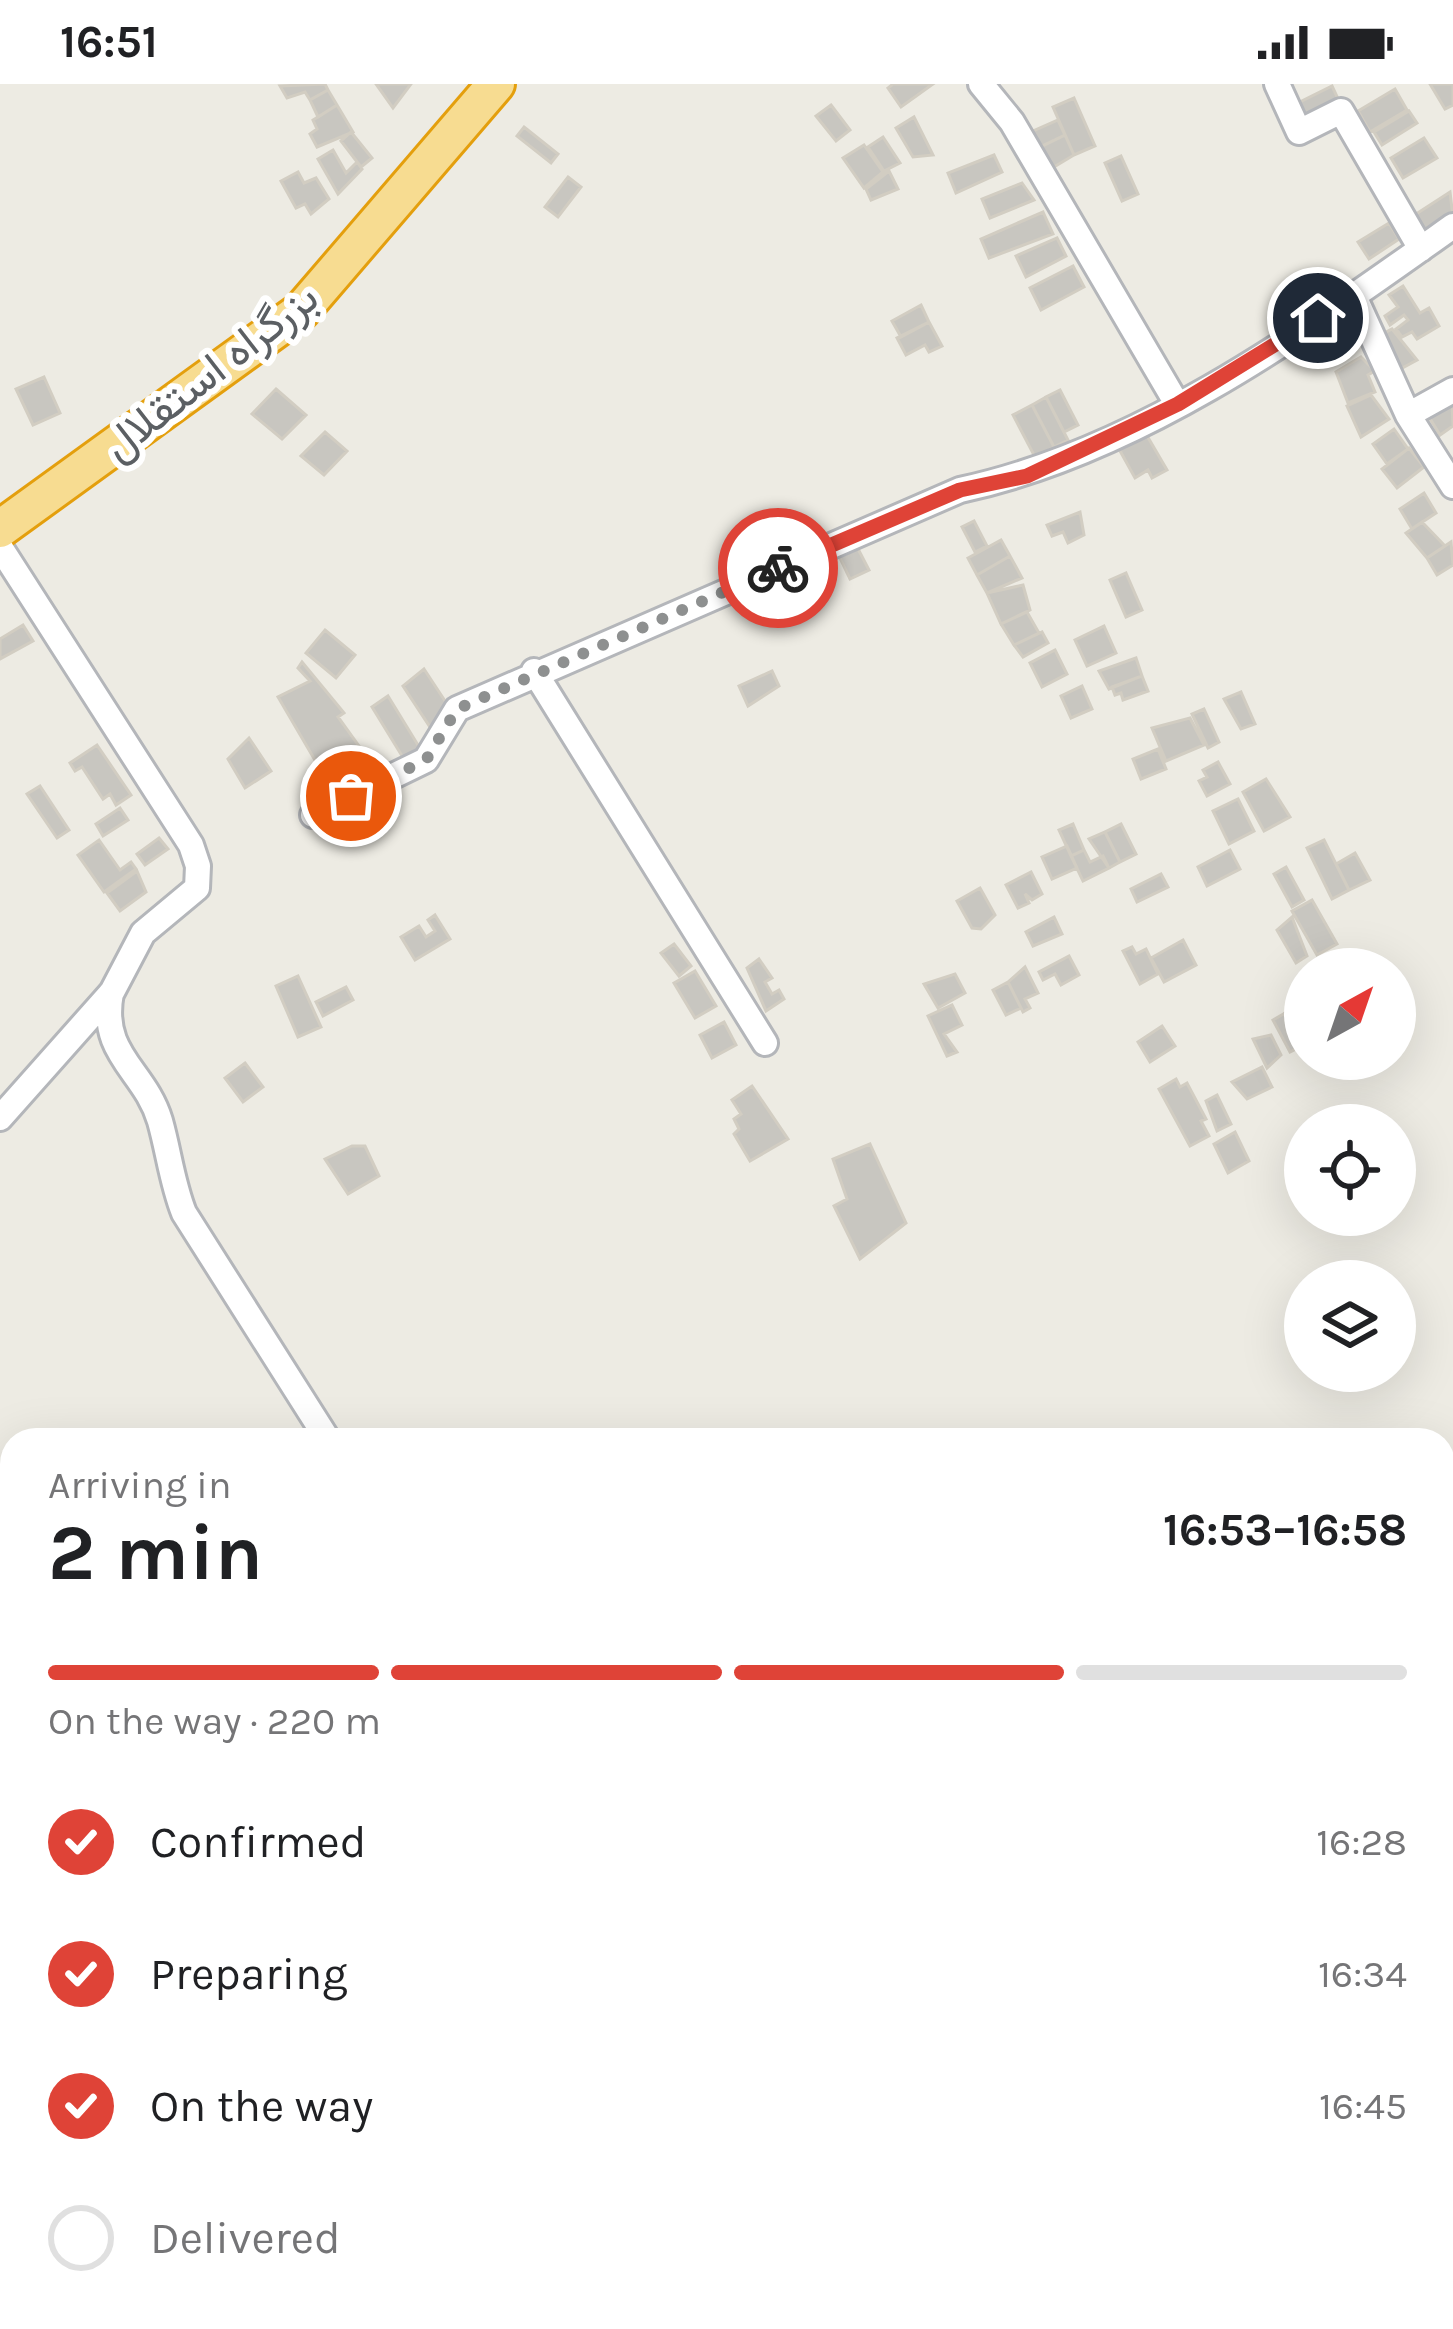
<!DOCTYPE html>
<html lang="en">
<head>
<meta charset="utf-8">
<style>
  body { margin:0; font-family:Karla,Vazirmatn,sans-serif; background:#f6f6f6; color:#202124; height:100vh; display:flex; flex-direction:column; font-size:45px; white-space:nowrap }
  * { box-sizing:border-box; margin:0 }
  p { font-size:39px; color:#757577 }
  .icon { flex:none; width:66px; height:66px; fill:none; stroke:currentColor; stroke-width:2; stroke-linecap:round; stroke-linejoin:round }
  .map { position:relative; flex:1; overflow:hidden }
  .side { position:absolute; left:0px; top:1344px; width:1455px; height:903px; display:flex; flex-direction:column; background:#fff; border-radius:36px 36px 0 0; box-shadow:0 12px 48px #0002 }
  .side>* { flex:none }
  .needle { width:78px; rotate:40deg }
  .fabs { position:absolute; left:1284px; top:864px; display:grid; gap:24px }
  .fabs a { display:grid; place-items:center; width:132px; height:132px; border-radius:50%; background:#fff; box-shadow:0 12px 48px #0002; font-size:60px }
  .pin { position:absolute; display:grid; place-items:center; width:102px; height:102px; color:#fff; margin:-51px; border:6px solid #fff; border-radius:50%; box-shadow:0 3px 12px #0007 }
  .courier { position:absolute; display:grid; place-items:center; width:120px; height:120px; margin:-60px; border:9px solid #df4337; border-radius:50%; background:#fff; color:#222; box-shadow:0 3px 15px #0007 }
  .summary em { font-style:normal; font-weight:700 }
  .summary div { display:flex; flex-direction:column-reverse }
  .summary { display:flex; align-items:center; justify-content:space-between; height:204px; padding:0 48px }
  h1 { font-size:78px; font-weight:700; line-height:90px }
  .bar { display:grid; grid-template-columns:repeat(4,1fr); gap:18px 12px; align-content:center; height:144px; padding:0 48px }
  .bar i { height:15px; border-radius:9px; background:#e0e0e0 }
  .bar .current { background:#df4337 }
  .bar p { grid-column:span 4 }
  ol { padding:0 48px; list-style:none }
  li { display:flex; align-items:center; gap:36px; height:132px }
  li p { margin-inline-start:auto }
  li .icon { padding:12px; border-radius:50%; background:#df4337; color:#fff; stroke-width:4 }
  li:last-child { color:#757577 }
  li i { width:66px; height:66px; border:6px solid #e0e0e0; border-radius:50% }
  .status { display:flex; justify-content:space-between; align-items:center; height:84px; padding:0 60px; background:#fff; direction:ltr }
  .status svg { height:33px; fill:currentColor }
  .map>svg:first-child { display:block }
</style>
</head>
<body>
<div class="status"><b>16:51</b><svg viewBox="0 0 49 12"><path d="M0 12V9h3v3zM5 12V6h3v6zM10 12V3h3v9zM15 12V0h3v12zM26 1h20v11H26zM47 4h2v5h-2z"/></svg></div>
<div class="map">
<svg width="1453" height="2245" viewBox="0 0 1453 2245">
  <rect width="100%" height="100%" fill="#edebe3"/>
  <path fill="#c8c6c0" stroke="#d2cdc2" stroke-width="3" d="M325 0 328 6 310 16 305 8 287 14 280 2Z
    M376 0H411L393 24Z
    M893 0H933L901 23 888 4Z
    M1430 0H1453V21L1445 25Z
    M1332 2 1341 21 1302 41 1292 22Z
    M1395 5 1407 26 1370 48 1358 27Z
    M328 6 337 21 318 33 310 16Z
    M1074 14 1095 62 1074 71 1053 23Z
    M337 21 353 48 317 63 310 50 317 45 313 36Z
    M831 21 850 46 836 57 816 32Z
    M1409 27 1417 39 1382 61 1374 48Z
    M914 33 933 71 913 73 896 44Z
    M1058 36 1065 51 1032 67 1022 52Z
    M524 43 558 70 551 79 517 52Z
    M351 48 372 74 361 83 341 57Z
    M1065 51 1074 71 1044 89 1032 67Z
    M883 53 900 79 884 87 868 63Z
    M1424 54 1437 74 1403 94 1391 74Z
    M864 61 883 88 864 104 843 74Z
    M333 66 346 89 357 78 362 85 338 110 318 75Z
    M994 71 1002 88 956 109 948 89Z
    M1121 72 1138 110 1122 117 1105 79Z
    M889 87 898 105 871 116 866 105Z
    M298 88 304 99 316 94 329 115 311 130 305 120 296 124 281 97Z
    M568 93 581 103 558 133 545 123Z
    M1022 99 1034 116 990 134 982 115Z
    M1450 108 1453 133 1422 153 1410 134Z
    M1043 128 1053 150 989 174 981 155Z
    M1389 139 1399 155 1369 175 1358 158Z
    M1057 154 1066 172 1026 193 1016 172Z
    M1073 182 1084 203 1041 226 1030 204Z
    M1403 202 1420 229 1429 224 1439 242 1417 255 1412 248 1402 253 1396 245 1408 236 1404 231 1390 241 1385 232 1398 223 1389 211Z
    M921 221 929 238 901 253 892 237Z
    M929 238 942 262 929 268 925 261 906 271 897 254Z
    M1392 245 1417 276 1395 288 1377 253Z
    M1361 273 1375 287 1368 291 1375 308 1348 319 1336 288Z
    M44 293 60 329 33 341 16 305Z
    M276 305 306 331 282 355 252 330Z
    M1060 306 1078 341 1064 348 1046 313Z
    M1371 311 1389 335 1361 353 1347 322Z
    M1046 313 1068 356 1054 363 1032 321Z
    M1452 319 1453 342 1440 351 1426 328Z
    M1032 321 1054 363 1035 373 1013 331Z
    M1394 345 1408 365 1387 380 1373 360Z
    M325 348 347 367 324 391 301 372Z
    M1146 350 1167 386 1152 394 1148 386 1135 394 1119 365Z
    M1409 364 1424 383 1397 404 1382 385Z
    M1424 409 1436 429 1412 445 1400 425Z
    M1080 428 1084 451 1068 459 1063 448 1052 452 1047 441Z
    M974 437 987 462 975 468 962 443Z
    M1422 438 1445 462 1427 474 1406 449Z
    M1001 456 1010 472 977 491 968 474Z
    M1451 458 1453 481 1437 491 1427 474Z
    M855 459 869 486 850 495 837 468Z
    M1010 472 1022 494 987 509 977 491Z
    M1126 489 1142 526 1126 533 1110 496Z
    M1023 501 1030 526 1001 540 987 509Z
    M1027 528 1039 549 1014 561 1001 540Z
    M23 541 33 557 0 575V555Z
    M1104 542 1116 569 1087 582 1075 556Z
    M325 546 355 571 336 594 306 569Z
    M1042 548 1048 559 1023 573 1014 561Z
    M1055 566 1067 590 1042 603 1030 579Z
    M1136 574 1142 592 1109 605 1099 587Z
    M302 578 344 629 338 633 377 687 333 707 278 613 310 597 298 584Z
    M424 585 449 623 430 643 403 602Z
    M772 587 779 602 748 622 739 602Z
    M1142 592 1148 607 1123 616 1121 609 1115 611 1112 603Z
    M1082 602 1092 625 1071 634 1061 612Z
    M1241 608 1255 640 1241 645 1224 615Z
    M388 612 421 666 407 680 372 623Z
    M1204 625 1219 658 1208 664 1192 630Z
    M1190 634 1204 661 1166 677 1152 644Z
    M249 654 271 687 245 704 228 675Z
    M97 661 131 711 116 721 110 710 103 715 82 683 75 687 70 679Z
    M1158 665 1166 685 1141 695 1133 675Z
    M1218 678 1230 700 1207 712 1199 697 1207 693 1203 686Z
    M1266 695 1290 733 1264 747 1243 708Z
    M40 702 69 746 57 754 27 710Z
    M1238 715 1254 747 1229 760 1213 727Z
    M120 724 128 736 103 752 96 740Z
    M1073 740 1084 766 1071 772 1059 746Z
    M1121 740 1136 770 1120 778 1105 748Z
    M1105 748 1120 778 1109 784 1089 755Z
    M159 754 168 765 145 781 137 770Z
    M99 756 120 786 131 778 136 785 104 808 78 771Z
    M1324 756 1349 806 1332 815 1307 764Z
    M1067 762 1077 784 1052 795 1042 773Z
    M1084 766 1090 778 1103 772 1109 784 1083 797 1071 772Z
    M1230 766 1240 785 1207 802 1198 783Z
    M1355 769 1370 796 1349 806 1336 780Z
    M1286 783 1304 816 1292 823 1274 790Z
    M137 787 146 808 120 827 107 809Z
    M1031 788 1042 810 1032 816 1025 810 1029 819 1018 824 1006 801Z
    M1161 790 1168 803 1137 818 1131 805Z
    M980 804 995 831 981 845 972 844 957 817Z
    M1312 816 1337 860 1317 871 1292 827Z
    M435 831 450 855 415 876 401 853 419 842 426 853 435 847 428 836Z
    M1054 833 1062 850 1033 862 1026 848Z
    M1292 833 1307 872 1296 879 1277 846Z
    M1183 856 1196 881 1164 898 1151 874Z
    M674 860 691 882 679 892 661 869Z
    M1132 863 1136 870 1146 865 1158 890 1140 900 1123 867Z
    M1069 872 1079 891 1061 901 1055 890 1043 896 1039 888Z
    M759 875 772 894 765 898 772 910 779 906 784 915 766 927 747 884Z
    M1025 883 1038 909 1025 915 1030 924 1023 928 1008 898Z
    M695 887 716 922 695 934 674 899Z
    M955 890 965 909 938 924 924 900Z
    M298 892 321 943 298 953 276 902Z
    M1008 898 1021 924 1006 931 993 906Z
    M346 903 353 916 323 932 316 918Z
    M1303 920 1305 960 1302 962 1285 929Z
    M952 921 962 941 944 950 957 968 947 972 928 932Z
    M1285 929 1302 962 1290 968 1273 936Z
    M724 938 736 961 712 974 700 951Z
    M1162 942 1175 962 1150 978 1138 958Z
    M1271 951 1281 971 1267 984 1253 955Z
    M245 979 263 1003 243 1018 225 994Z
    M1262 983 1272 1003 1247 1015 1232 998Z
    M1176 995 1180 1003 1187 999 1206 1035 1201 1037 1209 1052 1190 1062 1159 1005Z
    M752 1002 788 1055 750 1077 734 1050 739 1045 734 1035 741 1030 732 1016Z
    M1217 1011 1231 1040 1217 1047 1206 1017Z
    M1235 1048 1249 1077 1228 1089 1214 1060Z
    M870 1060 906 1139 860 1175 834 1122 847 1115 833 1075Z
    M352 1062H365L379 1092 348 1110 325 1075Z"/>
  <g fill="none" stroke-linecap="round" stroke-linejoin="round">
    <g stroke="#b4b6ba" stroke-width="30">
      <path id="minor" d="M981 0 1012 38 1177 320
        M1277 0 1299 48 1341 27 1421 165
        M1354 212 1408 331 1453 402
        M1408 331 1453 306
        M0 463 191 761 198 782 197 804 143 849 112 908 0 1034
        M534 587 765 959
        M313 731 426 676 457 625 960 406C1139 368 1305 247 1453 142
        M111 909C99 971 145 986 160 1037 169 1069 172 1099 184 1129L328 1356
        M1443 1751 1453 1743
        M757 2235 761 2245"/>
    </g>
    <g stroke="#e49f0d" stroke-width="42">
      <path id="highway" d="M0 445 301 227 496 0
        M0 2051 12 2074
        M95 2235 100 2245"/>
    </g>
    <use href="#minor" stroke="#fff" stroke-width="24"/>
    <use href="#highway" stroke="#f7dc91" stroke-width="36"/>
  </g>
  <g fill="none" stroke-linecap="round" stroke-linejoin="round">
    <path stroke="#8e9090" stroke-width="12" stroke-dasharray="0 21.6" d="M351 712 426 676 457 625 778 484"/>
    <path stroke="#df4337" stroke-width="15" d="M778 484 960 406 1027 392 1178 320 1318 234"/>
  </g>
  <g text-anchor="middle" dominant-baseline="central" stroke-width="12" stroke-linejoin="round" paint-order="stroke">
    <g font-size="45" fill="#5b5f63" stroke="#fff">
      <text transform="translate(210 287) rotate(-38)">بزرگراه استقلال</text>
    </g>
  </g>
</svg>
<div class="fabs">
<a><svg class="needle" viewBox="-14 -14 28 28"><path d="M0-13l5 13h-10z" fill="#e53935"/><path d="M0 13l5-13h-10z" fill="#757577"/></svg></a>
<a><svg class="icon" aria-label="locate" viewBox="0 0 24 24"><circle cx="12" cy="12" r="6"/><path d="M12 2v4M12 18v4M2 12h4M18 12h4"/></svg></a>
<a><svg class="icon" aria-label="layers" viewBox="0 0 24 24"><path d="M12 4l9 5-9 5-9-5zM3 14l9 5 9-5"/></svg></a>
</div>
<div class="pin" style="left:351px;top:712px;background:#ea580c"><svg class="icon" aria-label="bag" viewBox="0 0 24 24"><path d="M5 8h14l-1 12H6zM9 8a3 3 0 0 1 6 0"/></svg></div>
<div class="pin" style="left:1318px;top:234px;background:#1f2937"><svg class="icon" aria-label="home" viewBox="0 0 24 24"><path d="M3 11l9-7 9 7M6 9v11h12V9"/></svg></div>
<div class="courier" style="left:778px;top:484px"><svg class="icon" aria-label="bike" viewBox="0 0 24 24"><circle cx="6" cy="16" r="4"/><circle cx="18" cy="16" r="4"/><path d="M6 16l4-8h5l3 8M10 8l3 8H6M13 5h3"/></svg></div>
<section class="side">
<div class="summary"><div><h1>2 min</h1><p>Arriving in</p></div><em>16:53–16:58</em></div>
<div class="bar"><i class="current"></i><i class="current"></i><i class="current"></i><i></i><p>On the way · 220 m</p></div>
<ol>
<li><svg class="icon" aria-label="check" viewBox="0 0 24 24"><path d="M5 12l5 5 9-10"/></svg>Confirmed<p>16:28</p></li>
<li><svg class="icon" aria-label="check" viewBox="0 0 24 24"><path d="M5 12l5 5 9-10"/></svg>Preparing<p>16:34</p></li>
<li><svg class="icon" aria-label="check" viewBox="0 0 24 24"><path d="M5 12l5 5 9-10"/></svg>On the way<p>16:45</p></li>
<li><i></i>Delivered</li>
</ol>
</section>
</div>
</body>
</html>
